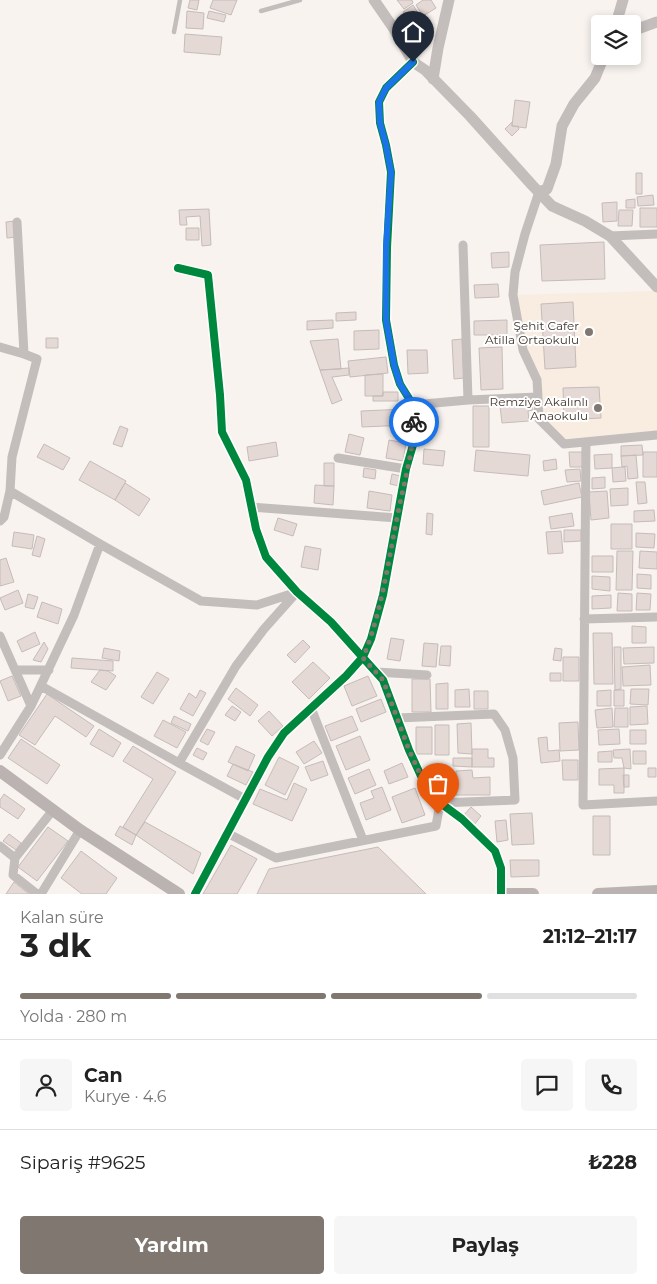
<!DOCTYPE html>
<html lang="tr">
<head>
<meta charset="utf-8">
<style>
  body { margin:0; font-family:Montserrat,sans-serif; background:#f6f6f6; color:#222; height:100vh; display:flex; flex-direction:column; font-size:19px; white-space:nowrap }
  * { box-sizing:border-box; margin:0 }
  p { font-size:16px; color:#767676 }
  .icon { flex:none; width:28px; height:28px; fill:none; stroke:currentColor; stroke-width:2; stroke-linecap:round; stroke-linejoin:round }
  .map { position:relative; height:894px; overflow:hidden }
  .side { display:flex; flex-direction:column; background:#fff; flex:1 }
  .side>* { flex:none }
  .buttons { position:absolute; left:591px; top:15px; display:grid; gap:10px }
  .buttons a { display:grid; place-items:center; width:50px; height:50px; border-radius:5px; background:#fff; box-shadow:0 2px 8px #0003; font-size:25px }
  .pin { position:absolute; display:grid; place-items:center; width:42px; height:42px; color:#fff; margin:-51px -21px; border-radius:50% 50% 50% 0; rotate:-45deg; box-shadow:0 0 5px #0007 }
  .pin .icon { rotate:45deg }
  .courier { position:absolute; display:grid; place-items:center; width:50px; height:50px; margin:-25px; border:4px solid #1a73e8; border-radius:50%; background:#fff; color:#222; box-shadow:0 1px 6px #0007 }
  .summary em { font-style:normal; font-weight:700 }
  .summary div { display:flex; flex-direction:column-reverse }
  .summary { display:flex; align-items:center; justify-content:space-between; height:85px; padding:0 20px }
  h1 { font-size:32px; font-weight:700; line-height:38px }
  .bar { display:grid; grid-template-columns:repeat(4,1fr); gap:8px 5px; align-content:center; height:60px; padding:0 20px }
  .bar i { height:6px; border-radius:4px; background:#e0e0e0 }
  .bar .current { background:#807870 }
  .bar p { grid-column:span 4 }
  .line { display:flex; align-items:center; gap:12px; padding:0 20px; border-top:1px solid #e0e0e0 }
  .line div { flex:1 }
  .round { display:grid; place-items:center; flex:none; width:52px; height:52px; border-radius:5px; background:#f6f6f6 }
  .cta { display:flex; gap:10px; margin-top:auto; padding:10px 20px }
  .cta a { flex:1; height:58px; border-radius:5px; background:#807870; color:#fff; font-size:20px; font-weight:700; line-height:58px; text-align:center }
  .cta a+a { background:#f6f6f6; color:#222 }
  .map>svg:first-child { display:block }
</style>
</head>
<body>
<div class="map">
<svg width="657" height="894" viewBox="0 0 657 894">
  <rect width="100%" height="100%" fill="#f8f3ee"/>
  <path fill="#f9ece0" d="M657 291V435L564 444 539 419 537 380 523 350 513 295Z"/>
  <path fill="#e5d9d5" stroke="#c5bcb9" d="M190 0H199L197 10 188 8Z
    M213 0H237L231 15 210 8Z
    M397 0H412L413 3 404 9Z
    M423 0H431L436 8 423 16 416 5Z
    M413 5 418 13 408 20 403 12Z
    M187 11 204 13 203 29 186 28Z
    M209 11 226 15 224 22 207 18Z
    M420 17 426 25 412 35 407 26Z
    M185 34 222 37 220 55 184 52Z
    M515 100 530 102 526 128 512 126Z
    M512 122V126H518L519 129 512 136 505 129Z
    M636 173H642V194H636Z
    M653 195 654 205 638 206 637 197Z
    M635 199V208H626V200Z
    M617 202V221L603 222 602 203Z
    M640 208H657V227H640Z
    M209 209 211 245 202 246 200 216 186 217 187 225H180L179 210Z
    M619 210H633L632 226H618Z
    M15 221 17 237 7 238 6 222Z
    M186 228H199V240H186Z
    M604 242 605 279 542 281 540 245Z
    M509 252V267L492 268 491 253Z
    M498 284 499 297 475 298 474 285Z
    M573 302 576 367 545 369 541 304Z
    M356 312V320L336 321V313Z
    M333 320V328L307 330V321Z
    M507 320V335H474V321Z
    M379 330V349L354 350V331Z
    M46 338H58V348H46Z
    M338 339 341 369 320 370 310 341Z
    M462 339 464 378 454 379 452 340Z
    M502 347 503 389 481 390 479 348Z
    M407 350H427L428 373 408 374Z
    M386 357 388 373 350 377 348 361Z
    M349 368V375L332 377 342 400 332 404 320 370Z
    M383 374V396H365V375Z
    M599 387 601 418 564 420 563 388Z
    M383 392H398V401H373V396H383Z
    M532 404 533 410 528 411 529 421 502 423 500 406Z
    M473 406H489V447H473Z
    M407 409 408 425 362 427 361 411Z
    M120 426 128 429 122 447 113 444Z
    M349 434 364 438 360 455 345 452Z
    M389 440 406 443 403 461 386 458Z
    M276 442 278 456 249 461 247 447Z
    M44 444 70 458 63 470 37 457Z
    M642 445 643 455 621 456V446Z
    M424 449 445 451 443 466 423 464Z
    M476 450 530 455 528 476 474 471Z
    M569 452H582L583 467H570Z
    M643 452H657V477H643Z
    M612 454V468L595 469 594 455Z
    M636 455 638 478 628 479 627 466 622 467 621 456Z
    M556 459 557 469 544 471 543 461Z
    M90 461 126 481 115 500 79 480Z
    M324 463H334V486H324Z
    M622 467H625L626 481 613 482 612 468Z
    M364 468 376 470 375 479 363 477Z
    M580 469 581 481 567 482 565 470Z
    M392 474 401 476 399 486 390 484Z
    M605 477V488L592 489V478Z
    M636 482H645L647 503 638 504Z
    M125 483 150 499 139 516 115 500Z
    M579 483 582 497 544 505 541 491Z
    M315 485 334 486 333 505 314 503Z
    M628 488V505L611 506 610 489Z
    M369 491 392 495 390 511 367 508Z
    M607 491 609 518 591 520 589 492Z
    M654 510 655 521 634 522V511Z
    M427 513 433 514 432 535 426 534Z
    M572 513 574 526 551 529 549 517Z
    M278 518 297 524 293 536 274 530Z
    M611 524H632V549H611Z
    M564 530H581V541L564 542Z
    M561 531 563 553 548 554 546 532Z
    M14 532 34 535 32 549 12 546Z
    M636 533 655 534 654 548 636 547Z
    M37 536 45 539 40 557 32 555Z
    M305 546 321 549 318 570 301 567Z
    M617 551H633L632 590H616Z
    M640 551 657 552V569L639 568Z
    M592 556H613V572H592Z
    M6 558 14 582 0 586V560Z
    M637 574 651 575V589L637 588Z
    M592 576 610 577V591L592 589Z
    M18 590 23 603 5 610 0 598Z
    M618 593 632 594V611H617Z
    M637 593 651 594 650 610H636Z
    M28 594 38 597 34 609 25 607Z
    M611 595V608L592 609V596Z
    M42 602 62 609 58 624 37 617Z
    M632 626 646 627V643H632Z
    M35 632 40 644 22 652 17 641Z
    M593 633H612L613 684H594Z
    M391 638 404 640 400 661 387 659Z
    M303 640 310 647 295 663 287 655Z
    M44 642 48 649 41 662 33 660Z
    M424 643 438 644 436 667 422 666Z
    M441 646H451L450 666 439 665Z
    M614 647H621V689L615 690Z
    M654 647V663L624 664 623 648Z
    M104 648 120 651 119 661 102 658Z
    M555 648 562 649 561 661 553 660Z
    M563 657H579V681H563Z
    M72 658 113 661V671L71 668Z
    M313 662 330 678 309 699 292 682Z
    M650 665 651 685 623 686 622 667Z
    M100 670 108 671 116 676 106 690 91 682Z
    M157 672 169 679 153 704 141 697Z
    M550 673H561V681H550Z
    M12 676 21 696 8 701 0 681Z
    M368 676 377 696 352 706 344 686Z
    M412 679H430L431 712H412Z
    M448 683V709H436V684Z
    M236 688 258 705 250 716 228 699Z
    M469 689 470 707H455V690Z
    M631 689H649L648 705 630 704Z
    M200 690 206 693 193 716 180 709 189 693 196 698Z
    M611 690V706H597V691Z
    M614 690H624V706H614Z
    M474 691H488V709H474Z
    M47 694 94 726 86 737 55 716 35 745 19 735Z
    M381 699 386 712 361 722 356 709Z
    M232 706 241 712 235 721 225 715Z
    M647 706 648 724 630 725V707Z
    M612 708 613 727 597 728 595 710Z
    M615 708H628V727H614Z
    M269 711 283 726 272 736 258 721Z
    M174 716 191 724 188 731 171 723Z
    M352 716 358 730 331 741 325 726Z
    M163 720 186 732 177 748 154 736Z
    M578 722 579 750 560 751 559 723Z
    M471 723 472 754 458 753 457 724Z
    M435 725H449V755H435Z
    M416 727H432V754H416Z
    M99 729 121 743 113 757 90 744Z
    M207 729 215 732 208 745 200 741Z
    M619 729 620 744 599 745 598 730Z
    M630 730H646V744H630Z
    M360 736 370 760 346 770 336 746Z
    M547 737 548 751 559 750 560 761 541 763 538 738Z
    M21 739 60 765 47 784 8 758Z
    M314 741 322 753 304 764 296 752Z
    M133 746 176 772 136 835 123 827 153 779 123 761Z
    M236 746 255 755 248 771 228 762Z
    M197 748 207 753 203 760 193 755Z
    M472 749H488V758H494V767H472Z
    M630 749 631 769 624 768 622 758H614L613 750Z
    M612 751V762H598V752Z
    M633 751H646V764H633Z
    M279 757 299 767 285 795 265 785Z
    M453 758H472V767L453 766Z
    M562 760H578V780H563Z
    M323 761 328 775 311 781 305 767Z
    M402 763 408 777 389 784 384 771Z
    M233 764 253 772 246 785 227 776Z
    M624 768V793H614V785H599V769Z
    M648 768H656V777H648Z
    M369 769 376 785 355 794 348 778Z
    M472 770 473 778 490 777V795H456V771Z
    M438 773 450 775 449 788 437 787Z
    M623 775H629V787H624Z
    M294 783 307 789 292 821 253 804 260 789 287 800Z
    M382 787 391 810 366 820 360 803 374 798 371 791Z
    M415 788 425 815 402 823 392 797Z
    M4 794 25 809 18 819 0 807V800Z
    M471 807 481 816 474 825 463 816Z
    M532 813 534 844 512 845 510 814Z
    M593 816H610V855H593Z
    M506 820 508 840 497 842 495 821Z
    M145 822 201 853 193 874 136 835Z
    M120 826 136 835 132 845 115 835Z
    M48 827 68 841 37 881 18 867Z
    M9 834 21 843 16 850 3 841Z
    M231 845 257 859 237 894H203Z
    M378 847 426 894H257L269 869Z
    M81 851 117 878 106 894H82L61 878Z
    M510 860H539V876L511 877Z
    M14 882 29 894H6Z"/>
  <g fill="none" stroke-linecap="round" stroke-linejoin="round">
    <path stroke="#c3bdbc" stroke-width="4.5" d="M261 11 300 0
      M174 32 180 0"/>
    <path stroke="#c3bdbc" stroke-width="9" d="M610 236 657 234
      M463 245 468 400
      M178 268 208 275 220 395 222 432 246 480 256 529 266 557 297 592 331 622 383 680 409 750 421 776 435 799 462 819 495 851 501 868V894
      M0 347 24 354
      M538 397 537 380 523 350 513 295 515 272 525 234 539 192
      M413 405 468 400 538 397 539 419 564 444 657 435
      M586 442 583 805 657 801
      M338 458 406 469
      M10 491 100 544 201 601 257 605 297 592
      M252 507 397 518
      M0 521 4 517 10 491 12 457 37 359 24 354 17 222
      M584 619 657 617
      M0 636 31 706 0 755
      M15 670H49
      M376 672 427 675
      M41 686 179 763
      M31 706 74 615 100 544
      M311 708 363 840
      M245 799 179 763 236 666 264 629 297 592
      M227 833 276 858 436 826 440 803 515 800 513 758 505 730 494 714 397 718
      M0 846 15 858 13 875 37 894
      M15 858 53 810
      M41 894 80 830
      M195 894 268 757 284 733 346 676 363 657 371 639 383 595 406 469 413 445 414 418 413 405 400 384 394 365 386 320 387 248 391 172 386 145 380 123 379 102 386 88 413 62"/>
    <path stroke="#c3bdbc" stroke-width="11" d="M374 0 394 29 413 62 425 70 470 116 532 185 552 206 585 221 610 236 657 287
      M616 24 623 0
      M632 31 657 22
      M433 79 438 48 449 0
      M539 192 547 189 556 164 562 126 574 104 595 78 604 56"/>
    <path stroke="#bab3b1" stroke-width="12" d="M0 771 80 830 179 894
      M507 894H533
      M598 894 657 891"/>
    <g stroke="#fff" stroke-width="11">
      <path id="cycleway" d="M178 268 208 275 220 395 222 432 246 480 256 529 266 557 297 592 331 622 383 680 409 750 421 776 435 799 462 819 495 851 501 868V894
        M195 894 268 757 284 733 346 676 363 657 371 639 383 595 406 469 413 445 414 418 413 405 400 384 394 365 386 320 387 248 391 172 386 145 380 123 379 102 386 88 413 62"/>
    </g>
    <use href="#cycleway" stroke="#00873e" stroke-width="8"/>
  </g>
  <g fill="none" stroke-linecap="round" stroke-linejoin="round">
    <path stroke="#807870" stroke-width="5" stroke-dasharray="0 9" d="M414 422C413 453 404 482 398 513 388 562 382 611 363 658L383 680 409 750 421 776 435 799 440 803 438 814"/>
    <path stroke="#1a73e8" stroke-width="6" d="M413 62 386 88 379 102 380 123 386 145 391 172 386 248V320L394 365 400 384 413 405 414 422"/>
  </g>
  <g fill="#807870" stroke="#fff" stroke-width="2">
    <circle cx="589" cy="332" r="5"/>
    <circle cx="598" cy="408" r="5"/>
  </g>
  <g text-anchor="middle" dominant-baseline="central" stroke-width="4" stroke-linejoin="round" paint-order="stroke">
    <g font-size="12" fill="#3f352c" stroke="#fff" text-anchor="end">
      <text x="579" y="325">Şehit Cafer<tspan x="579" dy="14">Atilla Ortaokulu</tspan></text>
      <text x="588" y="401">Remziye Akalınlı<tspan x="588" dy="14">Anaokulu</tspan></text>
    </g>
  </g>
</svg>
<div class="buttons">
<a><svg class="icon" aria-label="layers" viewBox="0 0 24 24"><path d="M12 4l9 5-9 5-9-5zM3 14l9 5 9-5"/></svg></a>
</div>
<div class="pin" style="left:438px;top:814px;background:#ea580c"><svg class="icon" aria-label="bag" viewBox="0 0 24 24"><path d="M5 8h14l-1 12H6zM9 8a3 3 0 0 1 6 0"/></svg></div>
<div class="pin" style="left:413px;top:62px;background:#1f2937"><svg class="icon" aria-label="home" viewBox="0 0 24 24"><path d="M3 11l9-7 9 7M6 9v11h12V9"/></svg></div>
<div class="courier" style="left:414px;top:422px"><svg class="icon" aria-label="bike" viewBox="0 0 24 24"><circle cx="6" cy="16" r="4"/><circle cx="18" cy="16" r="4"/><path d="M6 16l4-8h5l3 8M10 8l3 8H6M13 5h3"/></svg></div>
</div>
<section class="side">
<div class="summary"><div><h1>3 dk</h1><p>Kalan süre</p></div><em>21:12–21:17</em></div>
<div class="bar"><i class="current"></i><i class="current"></i><i class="current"></i><i></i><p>Yolda · 280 m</p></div>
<div class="line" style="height:90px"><a class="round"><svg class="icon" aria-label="person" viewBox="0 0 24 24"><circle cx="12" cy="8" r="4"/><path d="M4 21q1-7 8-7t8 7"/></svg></a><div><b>Can</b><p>Kurye · 4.6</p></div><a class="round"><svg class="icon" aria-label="chat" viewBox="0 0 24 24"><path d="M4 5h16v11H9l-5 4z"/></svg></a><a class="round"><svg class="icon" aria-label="phone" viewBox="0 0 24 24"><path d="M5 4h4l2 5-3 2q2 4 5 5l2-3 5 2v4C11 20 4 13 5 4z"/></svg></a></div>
<div class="line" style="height:65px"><div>Sipariş #9625</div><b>₺228</b></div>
<div class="cta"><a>Yardım</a><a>Paylaş</a></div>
</section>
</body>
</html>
